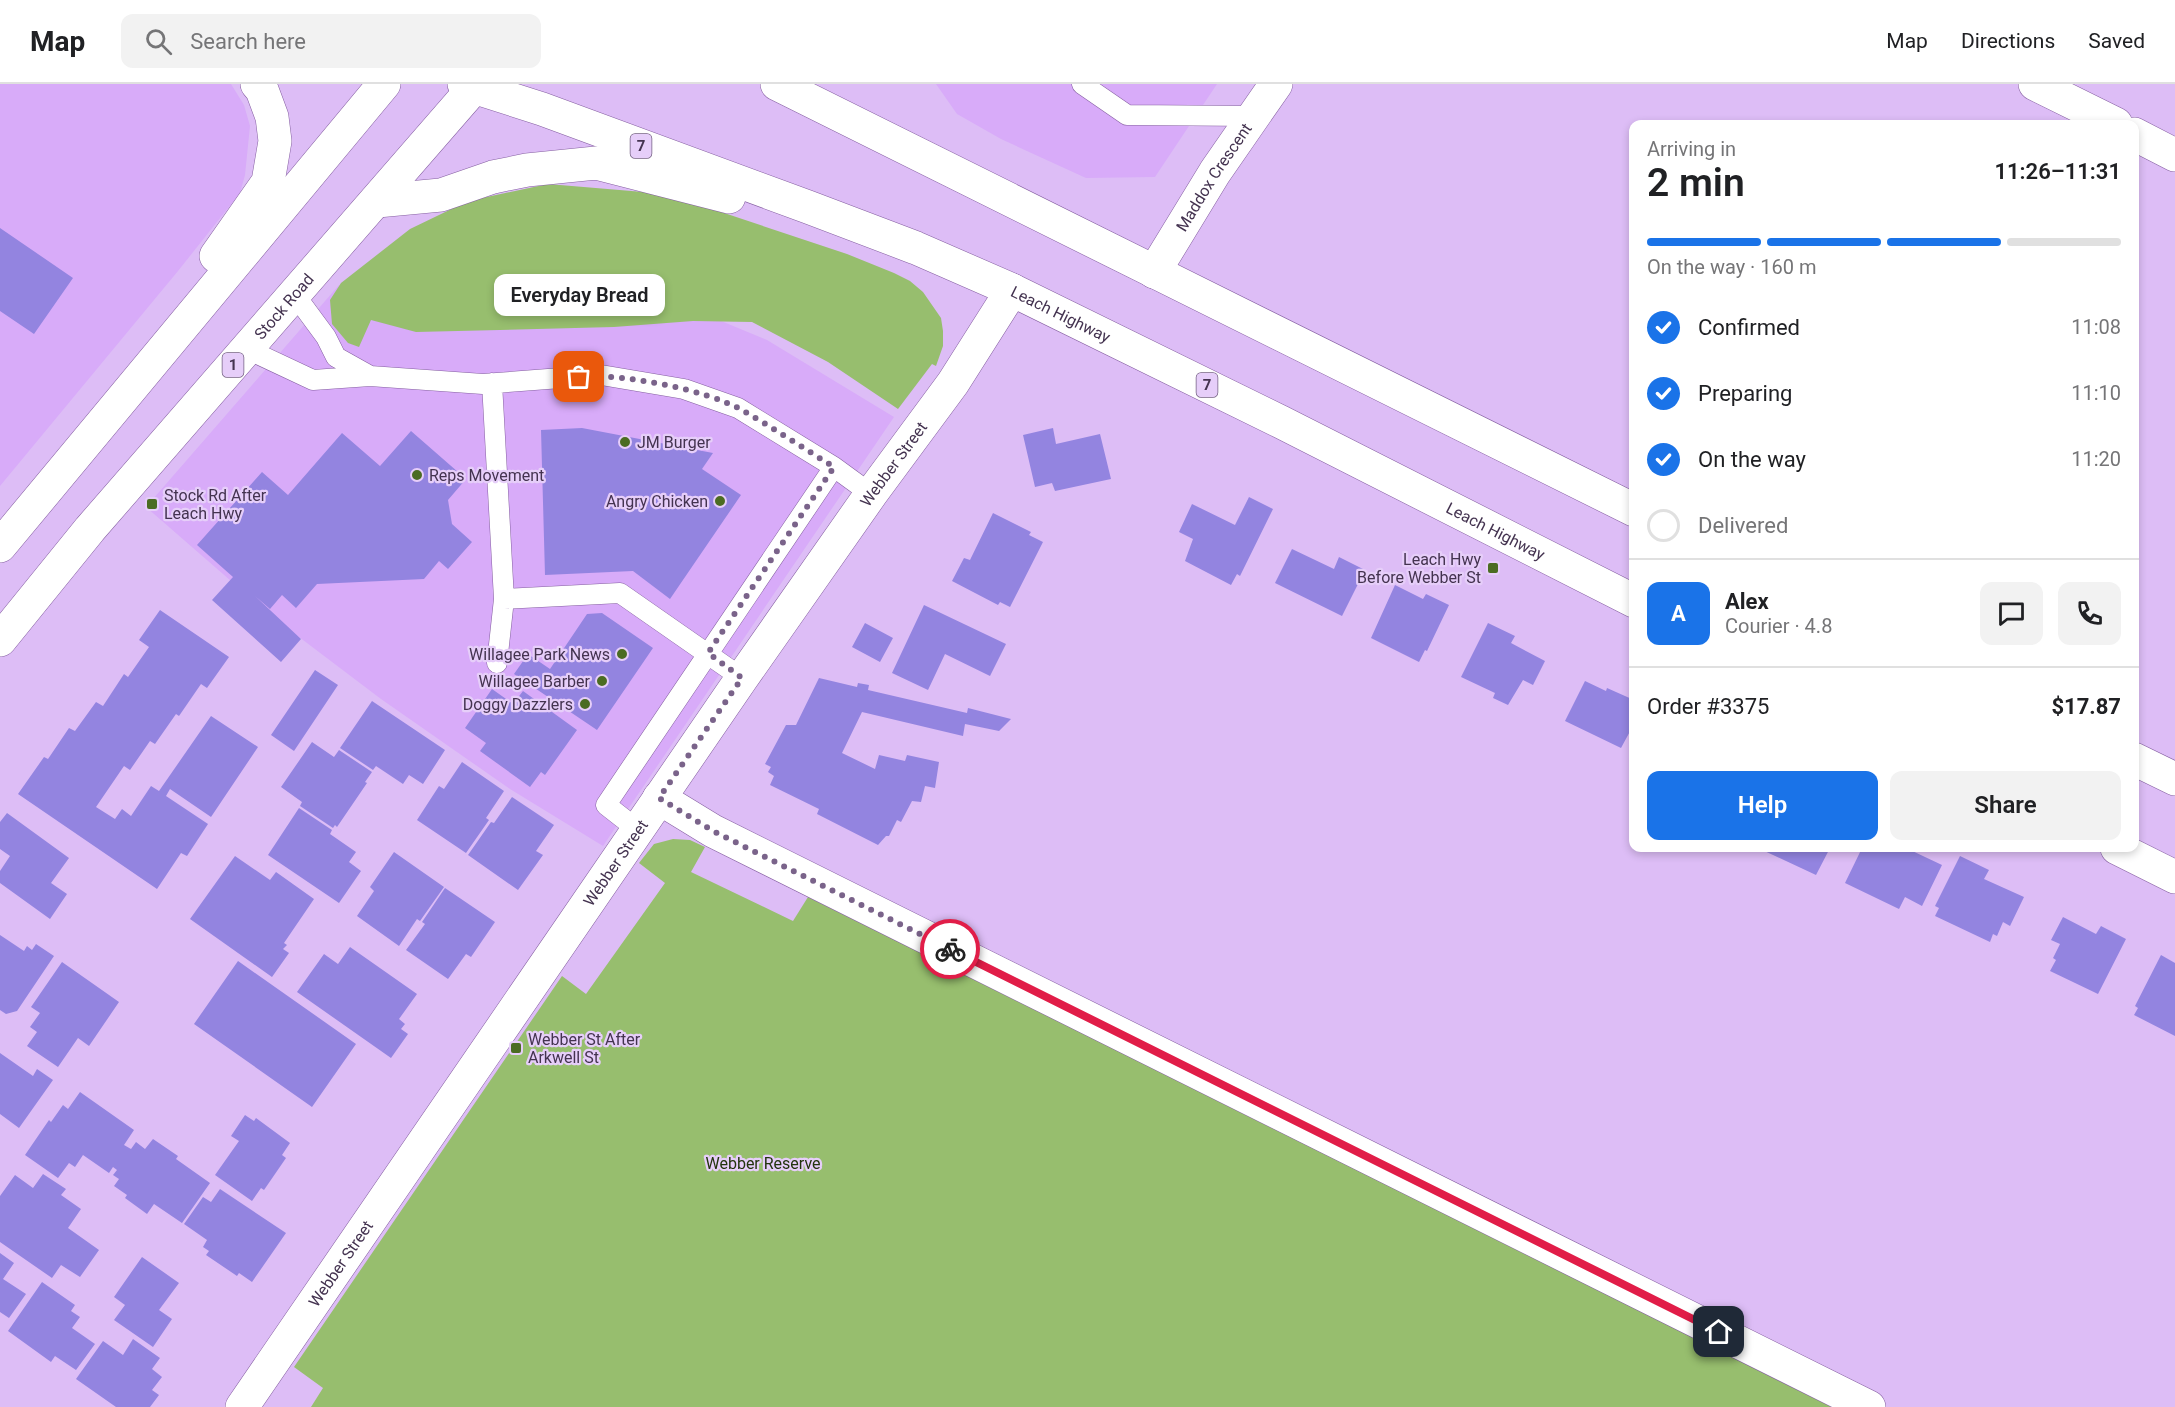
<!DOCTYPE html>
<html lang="en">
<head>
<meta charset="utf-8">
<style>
  body { margin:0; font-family:Roboto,sans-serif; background:#f2f2f2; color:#202124; height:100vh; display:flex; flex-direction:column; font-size:22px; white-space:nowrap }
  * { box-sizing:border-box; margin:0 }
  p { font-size:20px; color:#757577 }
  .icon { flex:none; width:33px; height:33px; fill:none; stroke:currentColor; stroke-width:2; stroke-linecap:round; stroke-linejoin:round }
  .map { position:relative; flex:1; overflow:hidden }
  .drawer { position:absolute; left:1629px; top:36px; width:510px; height:732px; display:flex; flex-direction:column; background:#fff; border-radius:12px; box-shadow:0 3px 9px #0003 }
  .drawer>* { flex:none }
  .pin { position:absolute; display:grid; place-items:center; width:51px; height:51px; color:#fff; margin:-26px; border-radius:12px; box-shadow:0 3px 9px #0006 }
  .courier { position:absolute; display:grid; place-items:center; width:60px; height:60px; margin:-30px; border:4px solid #e11d48; border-radius:50%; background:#fff; color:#222; box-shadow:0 2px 8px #0007 }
  .bubble { position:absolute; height:42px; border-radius:12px; background:#fff; box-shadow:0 3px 9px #0003; font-size:20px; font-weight:600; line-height:42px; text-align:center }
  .headline em { font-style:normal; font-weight:600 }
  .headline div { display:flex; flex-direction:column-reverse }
  .headline { display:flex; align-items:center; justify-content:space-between; height:102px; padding:0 18px }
  h1 { font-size:39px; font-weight:600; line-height:45px }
  .bar { display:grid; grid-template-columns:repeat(4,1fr); gap:9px 6px; align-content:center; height:72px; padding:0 18px }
  .bar i { height:8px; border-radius:4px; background:#e0e0e0 }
  .bar .selected { background:#1a73e8 }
  .bar p { grid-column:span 4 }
  .line { display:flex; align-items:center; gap:15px; padding:0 18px; border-top:2px solid #e0e0e0 }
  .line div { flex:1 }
  .round { display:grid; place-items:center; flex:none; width:63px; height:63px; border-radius:12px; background:#f2f2f2 }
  ol { padding:0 18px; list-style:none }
  li { display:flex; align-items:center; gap:18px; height:66px }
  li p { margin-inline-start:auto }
  li .icon { padding:6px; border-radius:50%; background:#1a73e8; color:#fff; stroke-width:4 }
  li:last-child { color:#757577 }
  li i { width:33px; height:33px; border:3px solid #e0e0e0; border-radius:50% }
  .cta { display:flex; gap:12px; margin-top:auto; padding:12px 18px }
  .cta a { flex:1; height:69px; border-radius:12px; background:#1a73e8; color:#fff; font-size:24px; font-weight:600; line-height:69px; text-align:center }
  .cta a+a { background:#f2f2f2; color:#202124 }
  header { display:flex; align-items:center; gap:36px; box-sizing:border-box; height:84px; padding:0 30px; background:#fff; border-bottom:2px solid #e0e0e0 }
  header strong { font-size:28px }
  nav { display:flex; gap:33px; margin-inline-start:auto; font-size:21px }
  .search { width:420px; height:54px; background:#f2f2f2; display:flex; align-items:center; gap:15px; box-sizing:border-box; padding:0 21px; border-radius:12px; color:#757577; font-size:22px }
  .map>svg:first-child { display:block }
</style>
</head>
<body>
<header>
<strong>Map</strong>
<div class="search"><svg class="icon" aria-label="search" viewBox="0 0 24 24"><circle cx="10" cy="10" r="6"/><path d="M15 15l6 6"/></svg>Search here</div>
<nav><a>Map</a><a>Directions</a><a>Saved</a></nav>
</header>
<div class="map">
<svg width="2175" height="1323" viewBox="0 0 2175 1323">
  <rect width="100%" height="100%" fill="#ddbdf6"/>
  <path fill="#d8abf9" d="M0 0H231L244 21 250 42 245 91 240 109 178 187 0 402Z
    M936 0H1217L1155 93 1086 94 1001 55 957 30Z
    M339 201 375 231 697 227 767 256 894 333 603 762 510 705 381 615 270 531 146 423Z"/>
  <path fill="#97be6e" d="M548 100 667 110 847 170 894 189 910 197 923 208 941 234 943 247V262L936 282 932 280 898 325 828 278 752 238 693 237 614 243 416 248 371 236 359 263 348 259 332 240 330 216 341 199 410 145 468 117Z
    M673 755 690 756 705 763 691 788 793 837 808 813 1835 1323H311L323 1304 294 1283 562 892 586 910 665 799 639 779 654 760Z"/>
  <path fill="#9384e0" d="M0 144 73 194 34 250 0 227Z
    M582 344 713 369 702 385 741 411 670 515 633 487 545 491 541 346Z
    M1053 344 1056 360 1100 350 1111 395 1055 407 1052 399 1035 403 1023 351Z
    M411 347 466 395 448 416 452 440 472 458 448 485 439 477 424 495 317 500 296 524 282 511 270 525 255 512 301 555 281 578 212 516 233 493 197 461 262 388 288 411 342 349 380 382Z
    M1249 413 1273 425 1240 492 1237 490 1231 501 1185 477 1193 455 1179 448 1192 420 1235 441Z
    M993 429 1031 448 1029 451 1043 458 1010 523 1000 518 998 521 952 497 964 474 970 476Z
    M1292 465 1334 485 1339 473 1365 486 1342 532 1275 499Z
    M1395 501 1423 515 1426 510 1449 521 1427 567 1425 566 1419 578 1371 554Z
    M924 521 1006 560 990 592 945 570 928 606 892 589Z
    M160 526 229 573 207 604 201 600 179 632 176 630 155 660 150 657 130 686 124 682 96 723 115 735 122 725 131 732 151 702 159 707 211 632 258 663 211 733 170 705 166 712 208 740 187 772 181 769 157 805 18 710 44 673 48 675 69 644 75 647 96 618 103 622 124 590 128 593 149 563 139 556Z
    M602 529 653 564 597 646 514 590 528 570 550 585 587 530Z
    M865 539 893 554 880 578 852 563Z
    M1488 539 1515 552 1511 559 1545 577 1533 601 1523 596 1508 621 1493 614 1495 609 1461 593Z
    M315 586 338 601 294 667 271 651Z
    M819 594 857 603 858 599 869 601 868 606 967 629 968 624 1011 635 999 647 965 640 963 652 862 628 842 669 875 685 879 671 905 677 907 671 939 678 935 704 925 702 921 718 912 717 901 738 897 736 889 752H886L878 761 817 730 819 725 770 701 774 692 768 688 771 683 765 680 786 641H796Z
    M1585 597 1606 607 1607 604 1634 616V640L1621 664 1565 637Z
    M492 605 513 620 523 607 577 646 545 691 541 688 530 703 480 667 486 659 465 644Z
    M372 617 445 666 423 700 409 691 403 700 376 682 373 686 340 664Z
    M312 658 334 673 339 666 372 688 365 698 367 699 337 743 335 741 333 744 300 722 302 718 281 703Z
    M462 678 504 707 486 734 489 736 466 769 417 736 439 702 444 705Z
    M512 713 554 741 536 767 543 771 518 806 468 771 491 738 494 739Z
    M299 724 332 746 330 750 356 768 349 778 361 787 339 819 268 771Z
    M7 729 69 774 51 799 67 810 50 835 0 799V787L10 772 0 765V738Z
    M1758 764H1830L1816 791Z
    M1862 764H1906L1942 781 1922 822 1905 813 1899 825 1845 799Z
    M394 768 444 803 420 837 417 835 399 862 357 832 374 807 370 803Z
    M235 772 270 796 276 788 314 815 284 859 287 861 283 865 289 869 272 893 190 835Z
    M1960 772 1989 786 1984 795 2024 813 2010 842 2003 838 1997 852 1993 850 1990 858 1935 832 1939 824 1935 822Z
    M445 804 495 838 471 873 466 870 448 895 406 866 425 840 422 838Z
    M2063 833 2096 850 2101 842 2126 855 2098 910 2050 887 2056 876 2053 874 2060 860 2051 856Z
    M0 851 24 867 27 862 32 866 36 860 54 872 17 927 6 930 0 926Z
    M350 863 417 910 399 935 405 940 401 945 408 950 391 974 297 908 324 870 338 880Z
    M2161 871 2175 879V952L2134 931 2138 924 2135 922Z
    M238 877 356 960 312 1023 194 940Z
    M62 878 119 918 89 962 78 954 58 983 27 962 37 948 30 943 40 929 31 923Z
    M0 969 33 992 37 985 53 996 19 1044 0 1030Z
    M80 1008 134 1046 124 1061 131 1065 136 1058 145 1065 153 1055 178 1072 176 1075 210 1099 182 1139 154 1120 147 1130 125 1114 127 1111 114 1102 119 1095 113 1091 117 1086 113 1083 109 1089 83 1071 75 1083 69 1079 58 1094 25 1071 49 1036 51 1038 63 1021 68 1025Z
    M245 1031 254 1037 256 1034 290 1059 282 1071 286 1074 264 1106 261 1104 252 1117 215 1091 239 1057 231 1052Z
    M43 1090 66 1105 61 1111 81 1125 68 1144 99 1166 80 1193 61 1181 52 1194 0 1158V1112L15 1091 33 1104Z
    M220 1105 286 1149 252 1198 239 1189 237 1192 206 1171 209 1167 203 1163 207 1156 184 1140 203 1113 211 1118Z
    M0 1169 14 1179 3 1195 26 1210 9 1234 0 1228Z
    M142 1173 179 1199 159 1226 172 1235 153 1263 114 1236 125 1221 114 1213Z
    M42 1198 75 1221 71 1227 80 1233 72 1244 95 1260 76 1286 55 1272 51 1278 8 1247Z
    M133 1255 160 1274 152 1285 162 1293 152 1306 159 1311 150 1323H116L76 1295 103 1257 123 1271Z"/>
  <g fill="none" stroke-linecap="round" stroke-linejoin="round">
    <g stroke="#855fa1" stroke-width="21">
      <path id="lane" d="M1082 0 1127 31 1254 32
        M295 211 326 253 336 273 370 292
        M247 265 313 296 370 292 483 300 601 291 684 305 738 324 834 383 871 410
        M492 299 504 515 620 509 742 594
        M497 579 504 515
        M638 746 606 721 834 383"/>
    </g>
    <g stroke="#855fa1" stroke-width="34">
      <g id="street">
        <path d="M2035 0 2116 40"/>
        <path d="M2134 50 2175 71"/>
        <path id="s1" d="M1154 188 1215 88 1276 0"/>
        <path d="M659 714 713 747 1869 1323"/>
        <path id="s2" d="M242 1323 742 594 871 410 953 299 1012 206"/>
      </g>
    </g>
    <g stroke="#855fa1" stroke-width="34">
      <g id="highway">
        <path id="s3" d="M464 0 542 25 808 123 916 164 1012 206 1281 338 1634 517"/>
        <path d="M777 0 1634 426"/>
        <path d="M377 117 441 111 493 93 527 86 596 79 729 113"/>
        <path d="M216 172 268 98 275 57 272 33 262 6 257 0"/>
        <path d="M0 462 384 0"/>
        <path id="s4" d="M0 556 90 445 477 0"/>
        <path d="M2134 675 2175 695"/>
        <path d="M2117 764 2175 793"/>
      </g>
    </g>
    <use href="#lane" stroke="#fff" stroke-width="20"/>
    <use href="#street" stroke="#fff" stroke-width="33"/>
    <use href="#highway" stroke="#fff" stroke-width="33"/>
  </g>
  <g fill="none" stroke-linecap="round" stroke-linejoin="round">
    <path stroke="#7a638a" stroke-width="6" stroke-dasharray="0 10.8" d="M579 293C620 289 703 305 740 325 772 343 803 364 834 383L708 569 742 594 659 714 713 747 950 865"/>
    <path stroke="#e11d48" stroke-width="8" d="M950 865 1719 1248"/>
  </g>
  <g fill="#4b6c22" stroke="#e6cef9" stroke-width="2">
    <circle cx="625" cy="358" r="6"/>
    <circle cx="417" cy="391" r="6"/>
    <circle cx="720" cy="417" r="6"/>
    <rect x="146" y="414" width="12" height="12" rx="3"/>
    <rect x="1487" y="478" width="12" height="12" rx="3"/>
    <circle cx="622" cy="570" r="6"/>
    <circle cx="602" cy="597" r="6"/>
    <circle cx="585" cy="620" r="6"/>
    <rect x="510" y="958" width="12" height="12" rx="3"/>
  </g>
  <g text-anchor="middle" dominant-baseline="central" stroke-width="4.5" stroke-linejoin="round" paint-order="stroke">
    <g fill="#e6cef9" stroke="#756283" stroke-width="1.5">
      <rect x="630.5" y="50" width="21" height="24" rx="4.5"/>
      <rect x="222.5" y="269" width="21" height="24" rx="4.5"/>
      <rect x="1196.5" y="289" width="21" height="24" rx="4.5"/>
    </g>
    <g font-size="15" font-weight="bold" fill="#443350">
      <text x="641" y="62">7</text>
      <text x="233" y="281">1</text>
      <text x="1207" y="301">7</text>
    </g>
    <g font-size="16" fill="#443350" stroke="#e6cef9">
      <text stroke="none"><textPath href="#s1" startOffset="112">Maddox Crescent</textPath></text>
      <text stroke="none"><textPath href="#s4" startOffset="438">Stock Road</textPath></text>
      <text stroke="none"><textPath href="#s3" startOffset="640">Leach Highway</textPath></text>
      <text stroke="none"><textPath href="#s2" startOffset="1146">Webber Street</textPath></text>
      <text stroke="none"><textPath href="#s3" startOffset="1126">Leach Highway</textPath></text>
      <text stroke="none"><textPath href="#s2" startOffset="660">Webber Street</textPath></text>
      <text stroke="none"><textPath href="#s2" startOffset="174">Webber Street</textPath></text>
    </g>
    <g font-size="16" fill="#443350" stroke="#e6cef9" text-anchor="end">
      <text x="637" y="358" text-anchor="start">JM Burger</text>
      <text x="429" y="391" text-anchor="start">Reps Movement</text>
      <text x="164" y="411" text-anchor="start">Stock Rd After<tspan x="164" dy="18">Leach Hwy</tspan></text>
      <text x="708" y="417">Angry Chicken</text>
      <text x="1481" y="475">Leach Hwy<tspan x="1481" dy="18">Before Webber St</tspan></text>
      <text x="610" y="570">Willagee Park News</text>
      <text x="590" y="597">Willagee Barber</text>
      <text x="573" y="620">Doggy Dazzlers</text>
      <text x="528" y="955" text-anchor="start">Webber St After<tspan x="528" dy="18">Arkwell St</tspan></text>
    </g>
    <g font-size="16" fill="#22340c" stroke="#e6cef9">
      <text x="763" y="1079">Webber Reserve</text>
    </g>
  </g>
</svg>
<div class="pin" style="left:579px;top:293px;background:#ea580c"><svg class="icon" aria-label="bag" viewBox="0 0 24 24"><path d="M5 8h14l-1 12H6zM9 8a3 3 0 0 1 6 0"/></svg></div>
<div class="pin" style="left:1719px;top:1248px;background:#1f2937"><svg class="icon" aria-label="home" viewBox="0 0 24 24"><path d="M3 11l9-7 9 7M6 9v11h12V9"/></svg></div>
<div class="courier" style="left:950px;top:865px"><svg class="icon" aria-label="bike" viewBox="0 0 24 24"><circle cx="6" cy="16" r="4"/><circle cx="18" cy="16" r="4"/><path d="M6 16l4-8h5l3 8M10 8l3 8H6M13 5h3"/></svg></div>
<div class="bubble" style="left:494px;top:190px;width:171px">Everyday Bread</div>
<section class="drawer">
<div class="headline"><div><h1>2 min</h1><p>Arriving in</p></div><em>11:26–11:31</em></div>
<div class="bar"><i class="selected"></i><i class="selected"></i><i class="selected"></i><i></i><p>On the way · 160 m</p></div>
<ol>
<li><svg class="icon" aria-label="check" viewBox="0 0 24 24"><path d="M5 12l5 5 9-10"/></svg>Confirmed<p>11:08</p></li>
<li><svg class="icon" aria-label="check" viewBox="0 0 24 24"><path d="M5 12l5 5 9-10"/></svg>Preparing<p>11:10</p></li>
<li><svg class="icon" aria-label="check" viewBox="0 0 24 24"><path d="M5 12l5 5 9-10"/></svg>On the way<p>11:20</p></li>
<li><i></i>Delivered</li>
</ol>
<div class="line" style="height:108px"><b class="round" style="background:#1a73e8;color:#fff">A</b><div><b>Alex</b><p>Courier · 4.8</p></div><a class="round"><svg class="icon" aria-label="chat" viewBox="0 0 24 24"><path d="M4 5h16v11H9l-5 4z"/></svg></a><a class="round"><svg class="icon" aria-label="phone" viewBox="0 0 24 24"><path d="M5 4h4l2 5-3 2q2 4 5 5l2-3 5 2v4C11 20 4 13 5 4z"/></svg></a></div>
<div class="line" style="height:78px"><div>Order #3375</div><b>$17.87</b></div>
<div class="cta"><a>Help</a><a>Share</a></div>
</section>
</div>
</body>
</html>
